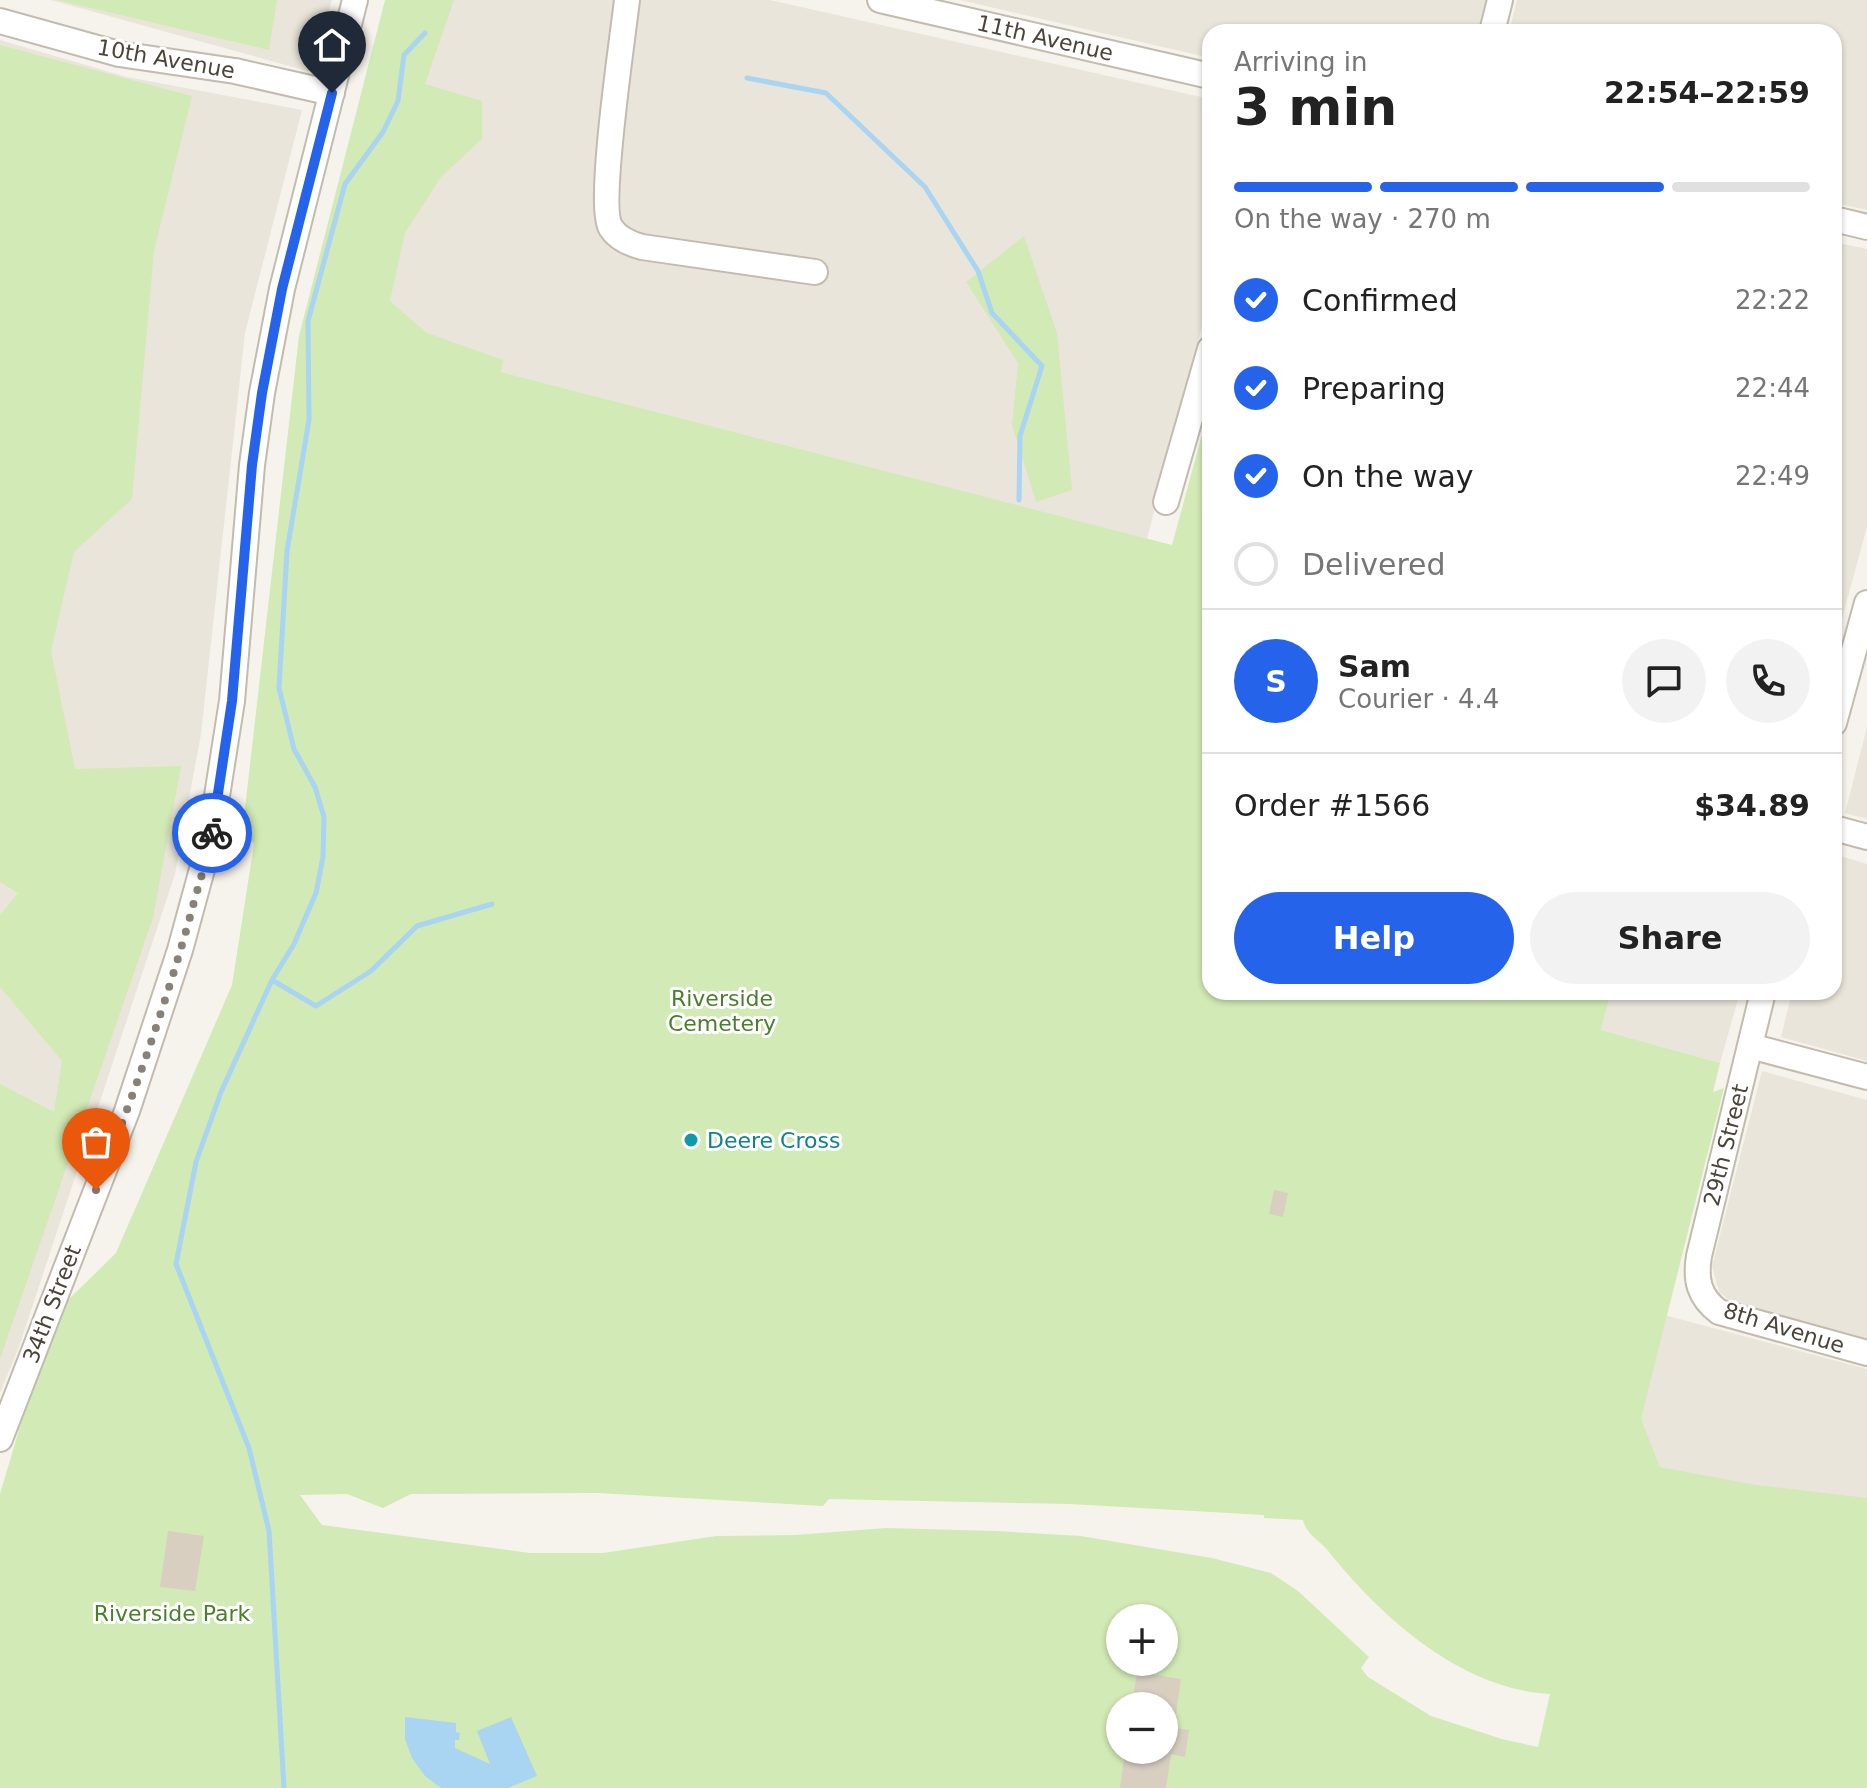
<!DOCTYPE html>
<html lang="en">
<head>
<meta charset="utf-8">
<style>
  body { margin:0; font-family:"DejaVu Sans",sans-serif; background:#f2f2f2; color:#222; height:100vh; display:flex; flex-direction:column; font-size:30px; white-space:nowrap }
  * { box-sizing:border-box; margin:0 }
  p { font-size:26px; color:#767676 }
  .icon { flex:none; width:44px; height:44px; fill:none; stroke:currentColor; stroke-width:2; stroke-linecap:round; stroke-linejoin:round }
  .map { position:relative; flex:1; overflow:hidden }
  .side { position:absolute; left:1202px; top:24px; width:640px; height:976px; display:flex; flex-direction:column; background:#fff; border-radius:24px; box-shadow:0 2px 6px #0004 }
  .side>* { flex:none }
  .controls { position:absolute; left:1106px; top:1604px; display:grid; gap:16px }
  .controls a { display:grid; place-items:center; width:72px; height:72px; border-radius:50%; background:#fff; box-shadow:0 2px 6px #0004; font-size:40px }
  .pin { position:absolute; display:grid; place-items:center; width:68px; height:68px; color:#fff; margin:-82px -34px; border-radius:50% 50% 50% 0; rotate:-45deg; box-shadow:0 0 8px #0007 }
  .pin .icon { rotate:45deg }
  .courier { position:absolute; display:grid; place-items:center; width:80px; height:80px; margin:-40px; border:6px solid #2563eb; border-radius:50%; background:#fff; color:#222; box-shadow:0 2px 10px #0007 }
  .head em { font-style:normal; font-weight:800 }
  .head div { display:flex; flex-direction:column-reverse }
  .head { display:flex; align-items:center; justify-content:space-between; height:136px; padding:0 32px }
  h1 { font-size:52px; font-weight:800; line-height:60px }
  .bar { display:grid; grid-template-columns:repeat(4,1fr); gap:12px 8px; align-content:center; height:96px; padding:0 32px }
  .bar i { height:10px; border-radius:6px; background:#e0e0e0 }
  .bar .active { background:#2563eb }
  .bar p { grid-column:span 4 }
  .line { display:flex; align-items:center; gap:20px; padding:0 32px; border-top:2px solid #e0e0e0 }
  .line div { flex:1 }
  .round { display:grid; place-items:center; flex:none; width:84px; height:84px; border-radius:42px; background:#f2f2f2 }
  ol { padding:0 32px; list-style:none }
  li { display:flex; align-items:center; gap:24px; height:88px }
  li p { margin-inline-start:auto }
  li .icon { padding:8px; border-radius:50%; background:#2563eb; color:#fff; stroke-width:4 }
  li:last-child { color:#767676 }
  li i { width:44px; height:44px; border:4px solid #e0e0e0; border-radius:50% }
  .action { display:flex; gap:16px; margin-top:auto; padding:16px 32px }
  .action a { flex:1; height:92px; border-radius:48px; background:#2563eb; color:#fff; font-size:32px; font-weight:800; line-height:92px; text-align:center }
  .action a+a { background:#f2f2f2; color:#222 }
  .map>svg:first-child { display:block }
</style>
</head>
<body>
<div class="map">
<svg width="1867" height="1788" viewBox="0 0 1867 1788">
  <rect width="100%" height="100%" fill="#f6f3ec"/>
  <path fill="#eae5da" d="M51 0H332L311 72Z
    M390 0H770L1210 99V295L1147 539 315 324Z
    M960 0H1488L1478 32H1210V58Z
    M1517 0H1867V210L1834 203V32H1509Z
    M0 40 127 77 302 110 245 333 201 734 175 874 19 1347 0 1393Z
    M1834 242 1867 249V527L1834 648Z
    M1867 727V819L1845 813Z
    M1834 854 1867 864V1061L1781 1037 1792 992H1834Z
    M1611 992H1740L1720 1063 1601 1030Z
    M1762 1071 1867 1100V1341L1737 1306 1719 1292 1712 1266Z
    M1653 1312 1867 1369V1699L1571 1616Z"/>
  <path fill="#d2eab5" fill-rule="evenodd" d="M57 0H277L269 50Z
    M385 0H454L425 84 482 101V139L441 177 405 233 390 301 427 333 503 360 501 372 1172 545 1210 405V992H1611L1601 1030 1720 1063 1713 1092 1724 1088 1641 1419 1660 1467 1756 1485 1867 1498V1788H0V1494L21 1423 67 1301 116 1253 232 985 254 844 243 826 299 336ZM598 1493 823 1506 829 1499 1070 1504 1264 1515V1518L1303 1520C1307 1536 1320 1540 1329 1552 1382 1618 1461 1689 1550 1694L1538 1747 1502 1739 1431 1716 1368 1677 1361 1668 1369 1657 1298 1591 1271 1573 1212 1558 1081 1536 996 1531 886 1528 795 1535 716 1536 603 1553H530L322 1525 300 1495 347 1494 383 1508 411 1494ZM1120 1618H1164V1662H1120ZM1120 1706H1164V1750H1120Z
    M0 45 192 96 154 251 132 499 74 552 51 651 75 769 181 766 153 918 0 1359V1084L54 1112 62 1061 0 987V915L18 893 0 882Z
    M1024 236 1057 333 1072 490 1036 502 1012 425 1018 363 966 282Z"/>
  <path fill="#a9d4f2" d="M405 1717 456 1723V1732L460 1733 459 1740H455V1748L490 1764 477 1731 511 1717 537 1776 508 1788H441L425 1776 412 1758 405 1739Z"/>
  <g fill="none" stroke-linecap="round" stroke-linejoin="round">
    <path stroke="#a9d4f2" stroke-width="5" d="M747 78 826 93 925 187 978 271 992 313 1042 366 1020 436 1019 500
      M272 980 316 1006 371 971 417 926 492 904
      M284 1788 269 1531 249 1448 176 1264 196 1162 221 1092 272 980 294 944 316 893 323 857 324 817 315 787 294 749 279 688 287 551 309 420 308 321 345 184 383 132 398 101 404 55 425 33"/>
  </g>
  <path fill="#d8cfc1" d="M1274 1190 1288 1193 1283 1217 1269 1214Z
    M168 1531 204 1536 195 1591 160 1587Z
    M1137 1672 1181 1679 1174 1728 1189 1730 1185 1757 1171 1754 1166 1788H1120L1125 1750H1164V1706H1132Z"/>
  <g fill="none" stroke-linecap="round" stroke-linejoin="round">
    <g stroke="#c2bbae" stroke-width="28">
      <path id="minor" d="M627 0C623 36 597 207 611 228 618 239 631 244 642 247L815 272
        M880 0 1210 76
        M0 21 119 54 235 71 332 93
        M1492 32 1500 0
        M1834 219 1867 227
        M1166 502 1210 349
        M1834 723 1867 603
        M1834 828 1867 837
        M1763 992 1699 1256C1695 1280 1699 1297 1719 1312L1867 1353
        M1750 1046 1867 1077
        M0 1439 127 1111 180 950 210 840 232 701 252 465 262 393 282 289 355 0"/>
    </g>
    <use href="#minor" stroke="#fff" stroke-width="24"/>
  </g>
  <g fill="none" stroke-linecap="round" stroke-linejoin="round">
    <path stroke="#878178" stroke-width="8" stroke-dasharray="0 14.4" d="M96 1190C132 1100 164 1010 190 917 197 889 207 861 212 833"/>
    <path stroke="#2563eb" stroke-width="10" d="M212 833 232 701 252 465 262 393 282 289 332 93"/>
  </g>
  <circle fill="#0f9aa8" stroke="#fff" stroke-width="3" cx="691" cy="1140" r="8"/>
  <g text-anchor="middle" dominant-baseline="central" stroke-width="6" stroke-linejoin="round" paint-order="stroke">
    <g font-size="22" fill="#4b4439" stroke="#fff">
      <text transform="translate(1045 38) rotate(13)">11th Avenue</text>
      <text transform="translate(166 59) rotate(10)">10th Avenue</text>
      <text transform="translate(1726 1145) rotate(-76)">29th Street</text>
      <text transform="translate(52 1304) rotate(-69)">34th Street</text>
      <text transform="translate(1784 1328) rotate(17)">8th Avenue</text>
    </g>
    <g font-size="22" fill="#4a7f2a" stroke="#fff">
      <text x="722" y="998">Riverside<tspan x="722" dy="25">Cemetery</tspan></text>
      <text x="172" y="1613">Riverside Park</text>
    </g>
    <g font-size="22" fill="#0d838f" stroke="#fff" text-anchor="start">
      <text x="707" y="1140">Deere Cross</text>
    </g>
  </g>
</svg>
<div class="controls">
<a>+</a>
<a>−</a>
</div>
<div class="pin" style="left:96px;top:1190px;background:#ea580c"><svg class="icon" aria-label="bag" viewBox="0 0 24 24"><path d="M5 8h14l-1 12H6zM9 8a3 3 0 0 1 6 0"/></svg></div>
<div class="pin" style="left:332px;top:93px;background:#1f2937"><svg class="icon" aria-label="home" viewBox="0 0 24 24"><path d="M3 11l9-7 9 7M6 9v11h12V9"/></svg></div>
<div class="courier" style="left:212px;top:833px"><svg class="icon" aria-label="bike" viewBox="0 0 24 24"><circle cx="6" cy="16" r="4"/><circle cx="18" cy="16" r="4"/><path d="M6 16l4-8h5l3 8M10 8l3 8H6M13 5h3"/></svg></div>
<section class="side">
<div class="head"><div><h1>3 min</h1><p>Arriving in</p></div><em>22:54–22:59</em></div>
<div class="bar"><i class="active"></i><i class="active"></i><i class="active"></i><i></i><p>On the way · 270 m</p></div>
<ol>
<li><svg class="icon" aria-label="check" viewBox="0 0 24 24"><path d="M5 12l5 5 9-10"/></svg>Confirmed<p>22:22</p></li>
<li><svg class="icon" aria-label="check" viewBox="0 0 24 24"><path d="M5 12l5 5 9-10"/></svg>Preparing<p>22:44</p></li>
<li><svg class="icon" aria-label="check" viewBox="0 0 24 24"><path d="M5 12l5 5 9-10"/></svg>On the way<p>22:49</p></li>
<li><i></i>Delivered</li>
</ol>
<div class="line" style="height:144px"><b class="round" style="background:#2563eb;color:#fff">S</b><div><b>Sam</b><p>Courier · 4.4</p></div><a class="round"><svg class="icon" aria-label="chat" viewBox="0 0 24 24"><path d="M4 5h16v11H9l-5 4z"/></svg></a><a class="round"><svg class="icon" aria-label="phone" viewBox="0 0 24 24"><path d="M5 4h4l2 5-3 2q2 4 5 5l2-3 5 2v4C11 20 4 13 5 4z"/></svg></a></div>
<div class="line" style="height:104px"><div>Order #1566</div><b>$34.89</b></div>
<div class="action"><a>Help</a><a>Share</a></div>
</section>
</div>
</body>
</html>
